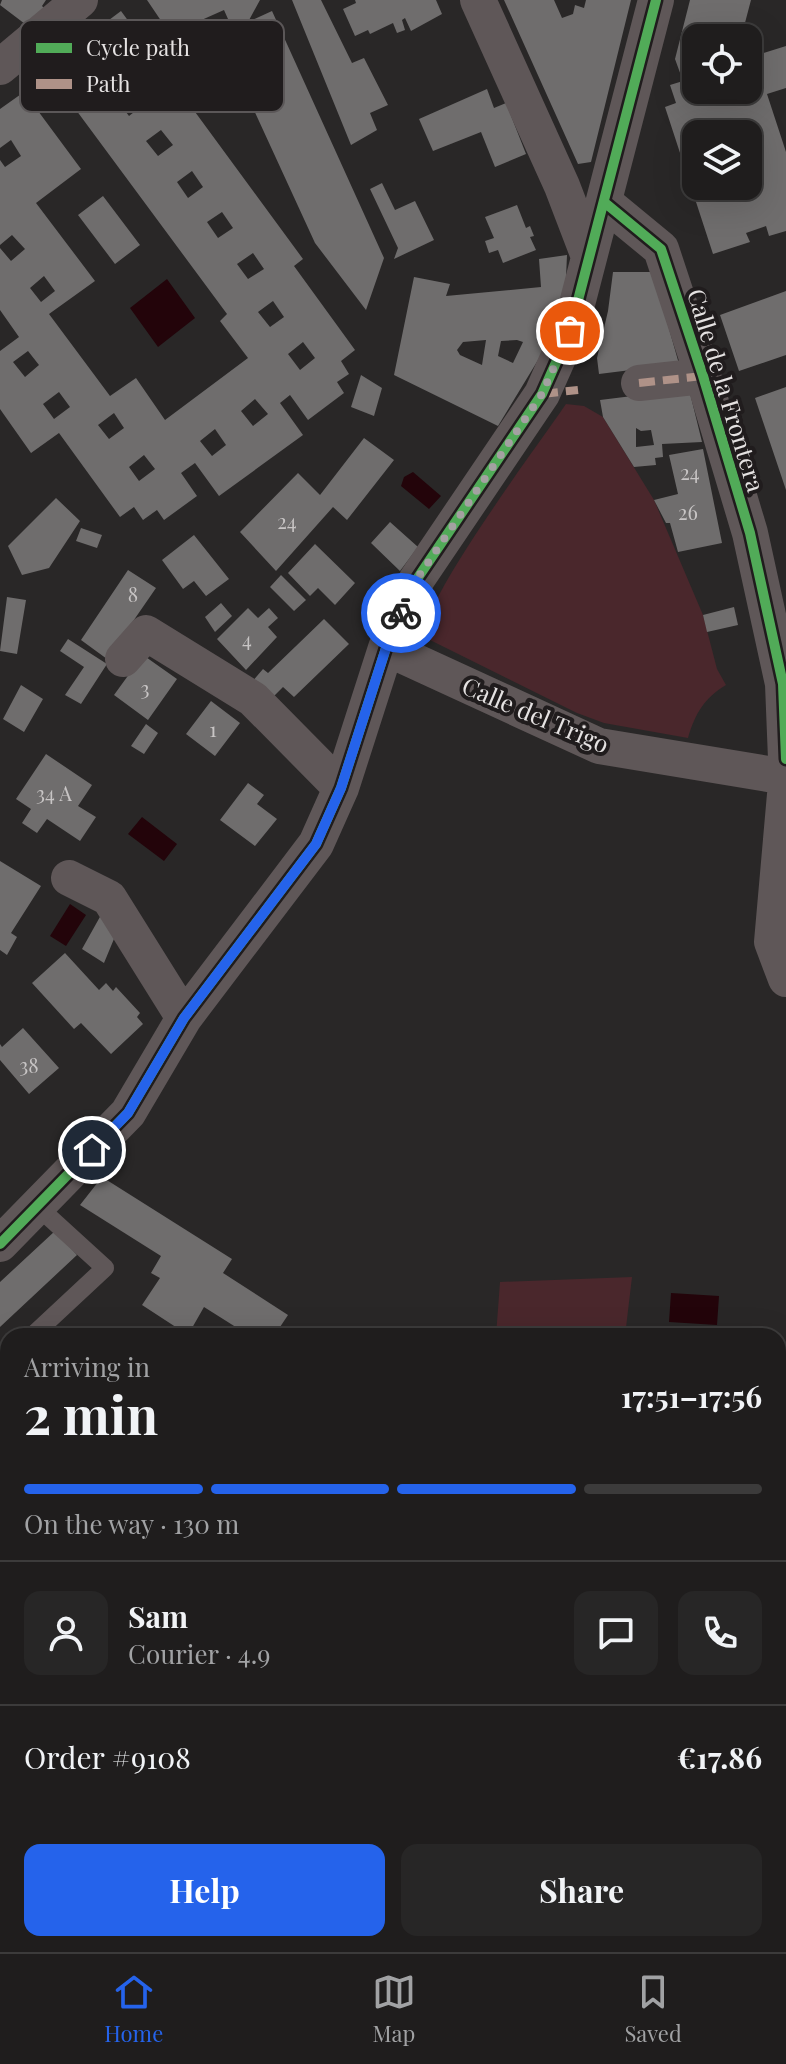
<!DOCTYPE html>
<html lang="en">
<head>
<meta charset="utf-8">
<style>
  body { margin:0; font-family:"Playfair Display",serif; background:#272626; color:#f1f3f6; height:100vh; display:flex; flex-direction:column; font-size:30px; white-space:nowrap }
  * { box-sizing:border-box; margin:0 }
  p { font-size:26px; color:#a1a2a4 }
  .icon { flex:none; width:44px; height:44px; fill:none; stroke:currentColor; stroke-width:2; stroke-linecap:round; stroke-linejoin:round }
  .map { position:relative; flex:1; overflow:hidden }
  .side { position:absolute; left:0px; top:1328px; width:786px; height:624px; display:flex; flex-direction:column; background:#1f1d1d; border-radius:24px 24px 0 0; box-shadow:0 8px 32px #0002,0 0 0 2px #3c3b3b }
  .side>* { flex:none }
  .buttons { position:absolute; left:682px; top:24px; display:grid; gap:16px }
  .buttons a { display:grid; place-items:center; width:80px; height:80px; border-radius:16px; background:#1f1d1d; box-shadow:0 8px 32px #0002,0 0 0 2px #3c3b3b; font-size:40px }
  .pin { position:absolute; display:grid; place-items:center; width:68px; height:68px; color:#fff; margin:-34px; border:4px solid #fff; border-radius:50%; box-shadow:0 2px 8px #0007 }
  .courier { position:absolute; display:grid; place-items:center; width:80px; height:80px; margin:-40px; border:6px solid #2563eb; border-radius:50%; background:#fff; color:#222; box-shadow:0 2px 10px #0007 }
  .head em { font-style:normal; font-weight:700 }
  .head div { display:flex; flex-direction:column-reverse }
  .head { display:flex; align-items:center; justify-content:space-between; height:136px; padding:0 24px }
  h1 { font-size:52px; font-weight:700; line-height:60px }
  .bar { display:grid; grid-template-columns:repeat(4,1fr); gap:12px 8px; align-content:center; height:96px; padding:0 24px }
  .bar i { height:10px; border-radius:6px; background:#3c3b3b }
  .bar .current { background:#2563eb }
  .bar p { grid-column:span 4 }
  .line { display:flex; align-items:center; gap:20px; padding:0 24px; border-top:2px solid #3c3b3b }
  .line div { flex:1 }
  .round { display:grid; place-items:center; flex:none; width:84px; height:84px; border-radius:16px; background:#272626 }
  .action { display:flex; gap:16px; margin-top:auto; padding:16px 24px }
  .action a { flex:1; height:92px; border-radius:16px; background:#2563eb; color:#fff; font-size:32px; font-weight:700; line-height:92px; text-align:center }
  .action a+a { background:#272626; color:#f1f3f6 }
  .dock { display:flex; justify-content:space-around; align-items:center; height:112px; border-top:2px solid #3c3b3b; background:#1f1d1d; font-size:22px; color:#a1a2a4 }
  .dock a { display:grid; justify-items:center; gap:4px }
  .dock .current { color:#2563eb }
  .map>svg:first-child { display:block }
</style>
</head>
<body>
<div class="map">
<svg width="786" height="1952" viewBox="0 0 786 1952">
  <rect width="100%" height="100%" fill="#292727"/>
  <path fill="#4a272c" d="M566 404 584 406 603 417 654 500 703 615 717 669 726 685C704 698 695 714 688 738L604 723 577 713 424 637C420 603 541 441 566 404Z
    M632 1277 625 1336H496L500 1282Z
    M0 1673 8 1675V1944H542L527 1952H0Z"/>
  <path fill="#23040a" d="M167 279 195 318 158 347 130 308Z
    M413 472 441 496 429 509 401 486 404 477Z
    M142 817 177 844 164 861 128 834Z
    M70 904 86 915 66 946 50 936Z
    M671 1293 719 1296 717 1325 669 1322Z"/>
  <path fill="#6f6d6d" fill-rule="evenodd" d="M2 0H46L42 6 47 11 29 27 0 5Z
    M147 0H260L248 22 272 11 384 258 366 310 315 243 219 34 232 28 224 10 170 34Z
    M292 0H321L352 63 364 58 388 105 370 113 377 130 351 145Z
    M355 0H436L442 14 411 31 405 18 402 20 405 30 397 33 393 23 370 34 368 30 355 36 343 9 356 3Z
    M504 0H554L562 18 573 14 575 5 584 8 586 0H631L591 162 578 164Z
    M690 0H751L741 38H696V52L690 54 696 74V90H748V58L786 46V88L767 94 786 152V231L769 236 766 226 746 233 750 242 713 254 665 107 676 103 670 85 683 81 675 59ZM696 134H748V186H696Z
    M121 11 303 259 294 266 355 350 341 361 349 374 337 382 344 393 308 420 290 395 280 403 303 435 219 496 195 463 181 473 197 496 164 520 157 510 143 520 134 507 120 517 59 433 31 453 0 409V351L19 337 0 310V248L11 261 25 249 12 235 0 245V160L5 167 21 156 11 140 0 148V109L24 92 81 169 36 203 95 281 49 314 110 396 136 378 165 420 248 358 220 321 227 314 45 68ZM131 89 143 105 129 116 117 100ZM161 130 173 145 158 156 146 141ZM192 171 203 187 188 198 177 182ZM222 212 233 228 218 238 207 222ZM253 253 264 269 248 279 237 264ZM44 276 55 291 41 302 30 288ZM273 301 284 317 270 327 258 312ZM303 342 315 358 300 370 288 354ZM28 351 39 365 25 377 13 362ZM59 392 70 407 54 419 43 404ZM255 399 268 414 253 426 241 411ZM114 413 124 428 109 439 98 425ZM215 429 226 445 212 456 200 441ZM144 455 155 469 139 481 129 467Z
    M487 89 494 108 506 103 526 154 495 167 481 132 433 151 419 119Z
    M382 183 395 210 415 201 434 240 394 259 398 248 370 189Z
    M103 196 140 245 115 264 78 215Z
    M517 205 526 228 530 226 534 236 530 237 536 250 503 263 498 250 489 253 485 241 494 238 485 217Z
    M567 255 565 300 549 342 498 426 394 375 414 277 450 284 446 296 541 287 539 259ZM486 340 482 365 460 355 457 350 463 342ZM517 340 523 342 513 363 498 356 501 341Z
    M613 272H653L679 364 599 374 597 358 608 311Z
    M786 291V355L739 371 720 315Z
    M361 375 382 388 374 416 351 407Z
    M786 387V490L755 398Z
    M689 389 702 442 662 444 663 457 655 458 656 465 634 467 603 417 600 400ZM636 428 641 431 651 430 654 445 636 447Z
    M364 438 394 460 347 520 333 507 276 571 240 532 298 473 320 495Z
    M703 449 722 543 678 552 670 523H666L654 500 678 494 669 455Z
    M56 498 80 521 49 568 22 575 8 546Z
    M390 522 418 547 400 571 371 543Z
    M81 528 102 535 97 548 76 541Z
    M194 535 229 579 206 596 194 581 183 589 162 560Z
    M315 544 355 583 335 605 318 588 310 596 288 573Z
    M128 570 156 588 107 659 81 640Z
    M281 575 306 600 294 611 270 587Z
    M7 597 26 600 17 654 0 651Z
    M221 603 232 616 215 632 205 617Z
    M734 607 738 625 707 632 703 615Z
    M248 608 258 618 269 608 278 618 268 627 277 637 246 670 217 639Z
    M324 619 349 644 294 697 283 687 271 699 251 683 263 669 268 673Z
    M68 639 107 664 81 704 65 695 84 667 60 651Z
    M143 655 177 679 148 720 114 695Z
    M21 685 43 699 24 732 3 719Z
    M211 701 240 723 215 756 186 734Z
    M146 724 158 733 144 754 131 746Z
    M46 754 92 785 78 806 96 817 80 841 47 819 37 833 22 823 31 809 16 799Z
    M248 783 264 795 257 804 277 819 255 846 220 820Z
    M0 861 41 886 11 933 17 937 7 955 0 950Z
    M101 915 116 934 104 963 82 949Z
    M65 953 99 990 106 983 113 991 116 987 140 1013 137 1017 143 1024 111 1054 81 1023 74 1029 32 983Z
    M23 1028 59 1068 29 1094 0 1060V1044L2 1047Z
    M102 1177 232 1259 223 1273 288 1315 274 1336H250L204 1307 188 1335 142 1305 160 1278 151 1273 161 1256 80 1205Z
    M55 1231 77 1255 0 1327V1282Z
    M778 1729 786 1736V1762L780 1756 778 1759Z
    M672 1944H750L749 1949H740V1952H671Z"/>
  <g fill="none" stroke-linecap="round" stroke-linejoin="round">
    <path stroke="#5f5758" stroke-width="18" d="M32 1336 105 1268 37 1206
      M0 1367 8 1359"/>
    <path stroke="#5f5758" stroke-width="36" d="M478 0 562 186 588 254
      M0 67 80 0
      M604 202 661 249 703 376 750 533 783 684 786 759
      M639 383 703 376
      M386 648 599 746 786 777
      M123 659 146 633 253 699 341 788
      M786 783 772 942 786 979
      M69 878 109 898 184 1018
      M0 1244 128 1113 184 1018 316 844 341 788 386 648 417 579 542 394 570 331 656 0
      M778 1570 786 1571"/>
    <path stroke="#af9288" stroke-width="8" stroke-dasharray="16 8" stroke-linecap="butt" d="M639 383 703 376
      M542 394 578 390
      M778 1673 786 1664
      M479 1952 490 1944"/>
    <g stroke="#201c1d" stroke-width="15">
      <path id="cycleway" d="M604 202 661 249 703 376 750 533 783 684 786 759
        M0 1244 128 1113 184 1018 316 844 341 788 386 648 417 579 542 394 570 331 656 0"/>
    </g>
    <use href="#cycleway" stroke="#51ab58" stroke-width="10"/>
  </g>
  <g fill="none" stroke-linecap="round" stroke-linejoin="round">
    <path stroke="#a3a1a1" stroke-width="8" stroke-dasharray="0 14.4" d="M401 613 417 579 542 394 570 331"/>
    <path stroke="#2563eb" stroke-width="10" d="M92 1150 128 1113 184 1018 316 844 341 788 386 648 401 613"/>
  </g>
  <g text-anchor="middle" dominant-baseline="central" stroke-width="8" stroke-linejoin="round" paint-order="stroke">
    <g font-size="20" fill="#c8c5c5">
      <text x="690" y="471">24</text>
      <text x="688" y="511">26</text>
      <text x="287" y="520">24</text>
      <text x="133" y="593">8</text>
      <text x="247" y="638">4</text>
      <text x="145" y="687">3</text>
      <text x="213" y="728">1</text>
      <text x="54" y="792">34 A</text>
      <text x="29" y="1064">38</text>
    </g>
    <g font-size="24" fill="#e5e2e2" stroke="#201c1d">
      <text transform="translate(727 390) rotate(73)">Calle de la Frontera</text>
      <text transform="translate(536 714) rotate(23)">Calle del Trigo</text>
    </g>
  </g>
  <rect x="20" y="20" width="264" height="92" rx="12" fill="#201c1d" stroke="#5b5758" stroke-width="2"/>
  <rect x="36" y="43" width="36" height="10" fill="#51ab58"/>
  <rect x="36" y="79" width="36" height="10" fill="#af9288"/>
  <g font-size="22" fill="#e5e2e2">
    <text x="86" y="56">Cycle path</text>
    <text x="86" y="92">Path</text>
  </g>
</svg>
<div class="buttons">
<a><svg class="icon" aria-label="locate" viewBox="0 0 24 24"><circle cx="12" cy="12" r="6"/><path d="M12 2v4M12 18v4M2 12h4M18 12h4"/></svg></a>
<a><svg class="icon" aria-label="layers" viewBox="0 0 24 24"><path d="M12 4l9 5-9 5-9-5zM3 14l9 5 9-5"/></svg></a>
</div>
<div class="pin" style="left:570px;top:331px;background:#ea580c"><svg class="icon" aria-label="bag" viewBox="0 0 24 24"><path d="M5 8h14l-1 12H6zM9 8a3 3 0 0 1 6 0"/></svg></div>
<div class="pin" style="left:92px;top:1150px;background:#1f2937"><svg class="icon" aria-label="home" viewBox="0 0 24 24"><path d="M3 11l9-7 9 7M6 9v11h12V9"/></svg></div>
<div class="courier" style="left:401px;top:613px"><svg class="icon" aria-label="bike" viewBox="0 0 24 24"><circle cx="6" cy="16" r="4"/><circle cx="18" cy="16" r="4"/><path d="M6 16l4-8h5l3 8M10 8l3 8H6M13 5h3"/></svg></div>
<section class="side">
<div class="head"><div><h1>2 min</h1><p>Arriving in</p></div><em>17:51–17:56</em></div>
<div class="bar"><i class="current"></i><i class="current"></i><i class="current"></i><i></i><p>On the way · 130 m</p></div>
<div class="line" style="height:144px"><a class="round"><svg class="icon" aria-label="person" viewBox="0 0 24 24"><circle cx="12" cy="8" r="4"/><path d="M4 21q1-7 8-7t8 7"/></svg></a><div><b>Sam</b><p>Courier · 4.9</p></div><a class="round"><svg class="icon" aria-label="chat" viewBox="0 0 24 24"><path d="M4 5h16v11H9l-5 4z"/></svg></a><a class="round"><svg class="icon" aria-label="phone" viewBox="0 0 24 24"><path d="M5 4h4l2 5-3 2q2 4 5 5l2-3 5 2v4C11 20 4 13 5 4z"/></svg></a></div>
<div class="line" style="height:104px"><div>Order #9108</div><b>€17.86</b></div>
<div class="action"><a>Help</a><a>Share</a></div>
</section>
</div>
<nav class="dock">
<a class="current"><svg class="icon" aria-label="home" viewBox="0 0 24 24"><path d="M3 11l9-7 9 7M6 9v11h12V9"/></svg>Home</a>
<a><svg class="icon" aria-label="map" viewBox="0 0 24 24"><path d="M3 6l6-2 6 2 6-2v14l-6 2-6-2-6 2zM9 4v14M15 6v14"/></svg>Map</a>
<a><svg class="icon" aria-label="saved" viewBox="0 0 24 24"><path d="M7 4h10v16l-5-4-5 4z"/></svg>Saved</a>
</nav>
</body>
</html>
